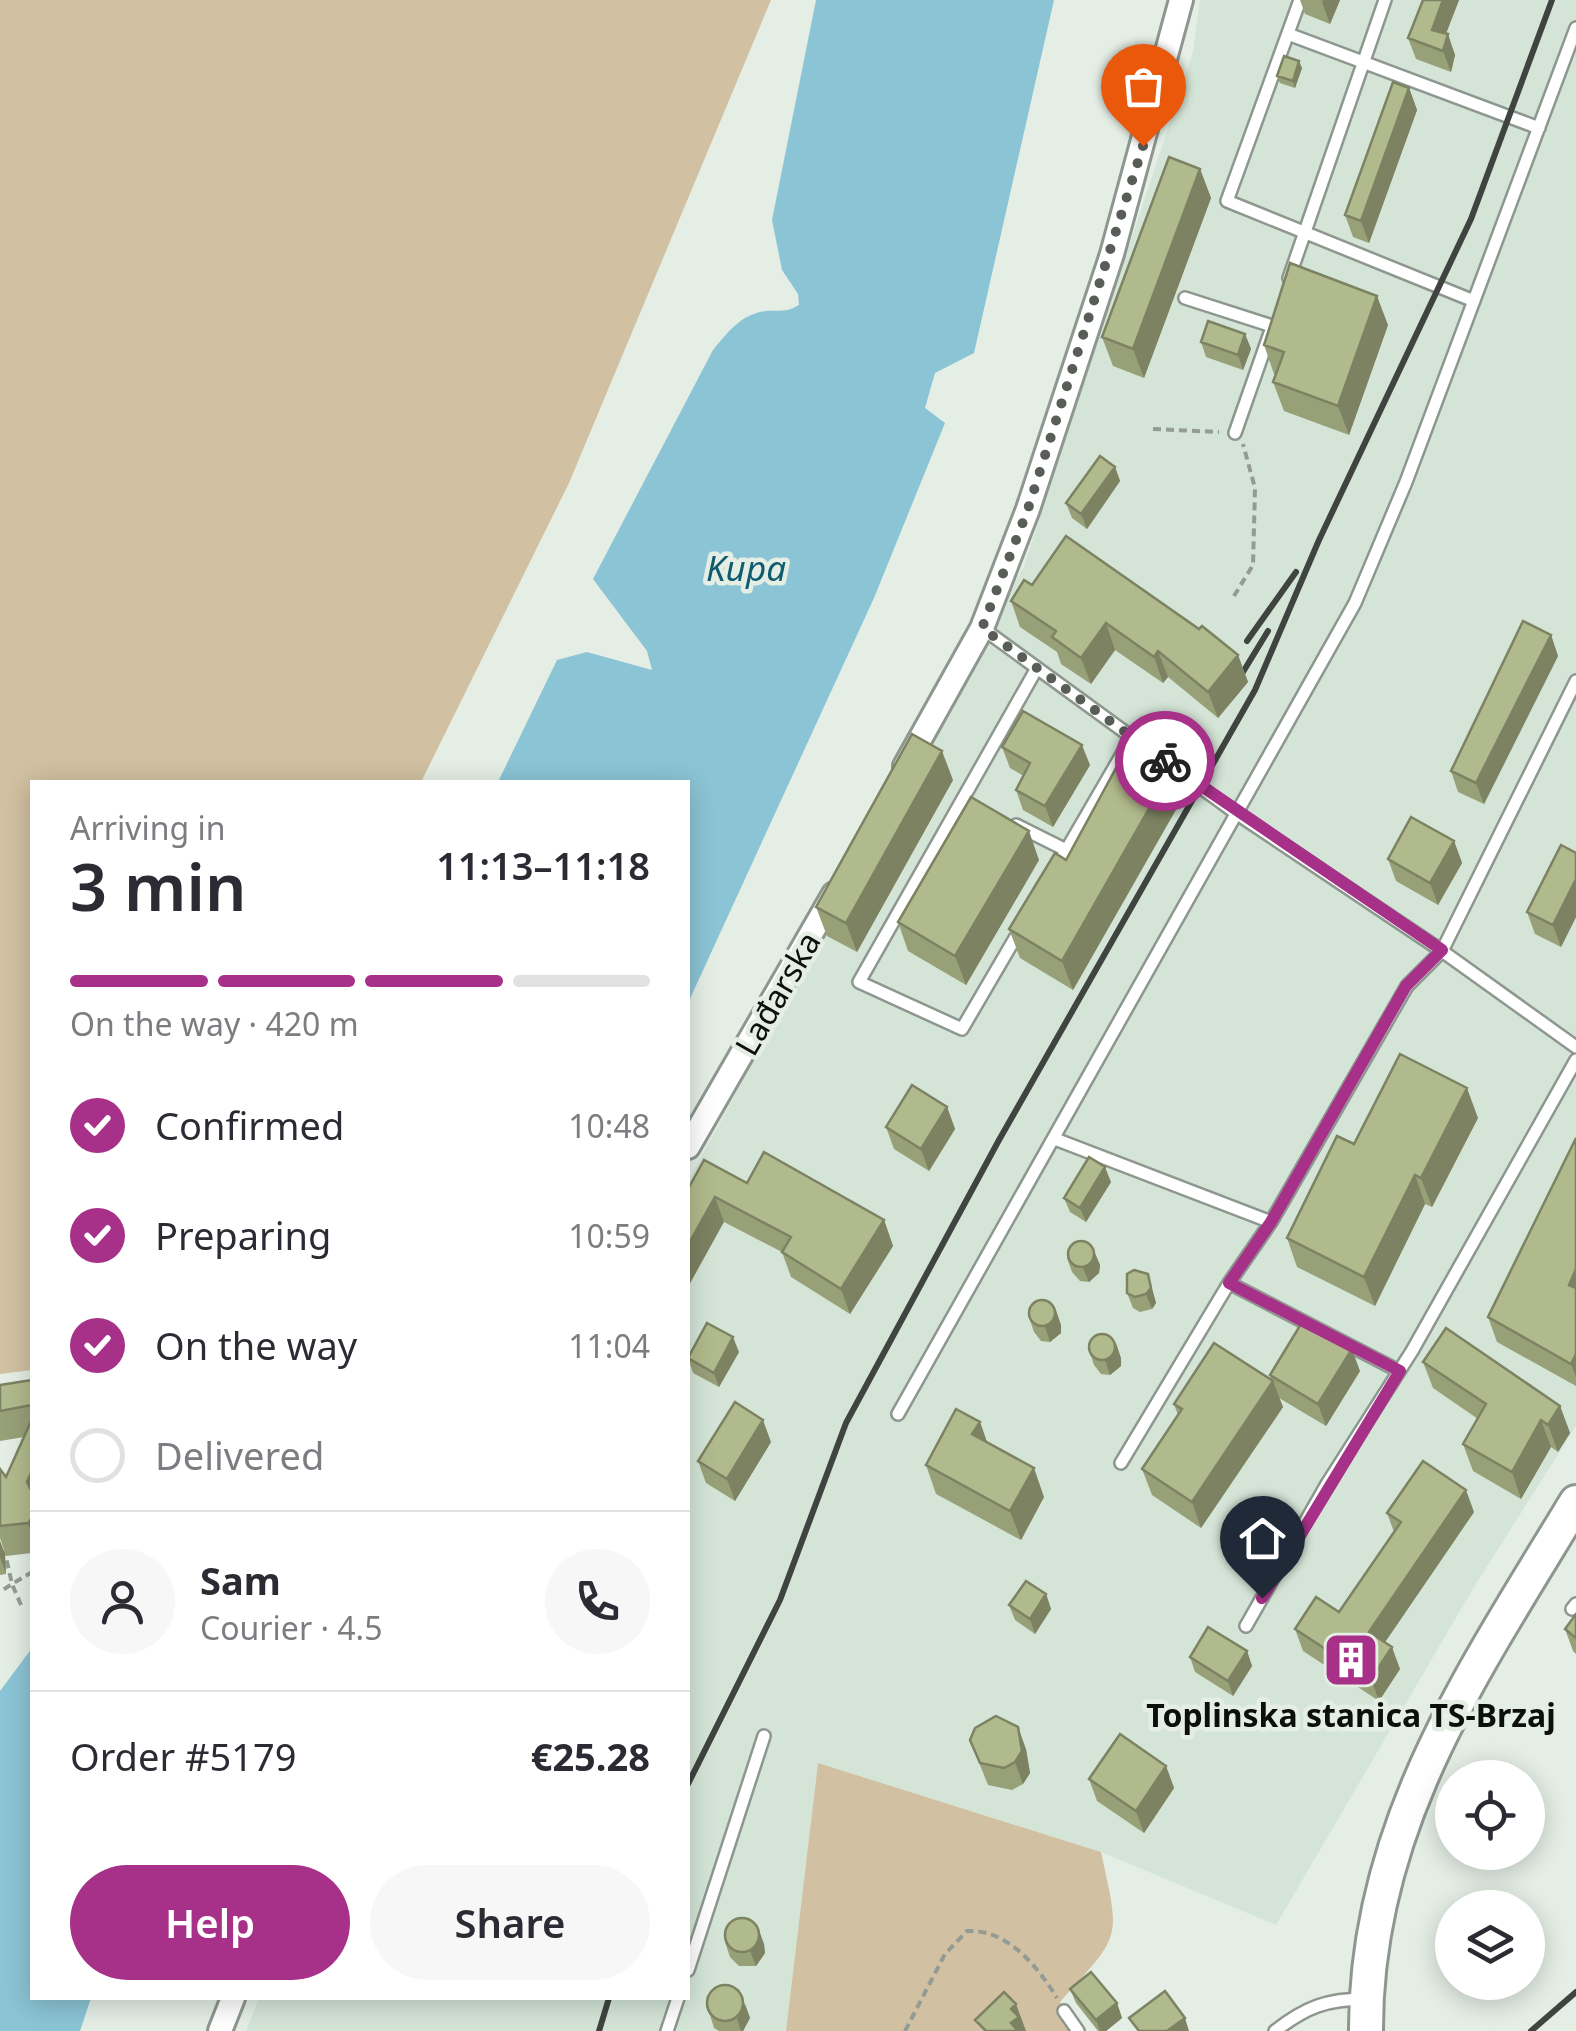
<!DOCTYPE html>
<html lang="en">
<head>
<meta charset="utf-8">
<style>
  body { margin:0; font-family:"Noto Sans",sans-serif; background:#f7f7f7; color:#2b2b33; height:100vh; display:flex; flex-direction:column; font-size:38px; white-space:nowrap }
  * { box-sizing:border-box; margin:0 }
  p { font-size:32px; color:#7c7c81 }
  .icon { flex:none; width:55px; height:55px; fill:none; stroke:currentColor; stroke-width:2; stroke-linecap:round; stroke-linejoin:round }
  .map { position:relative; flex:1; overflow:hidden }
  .sheet { position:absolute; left:30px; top:780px; width:660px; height:1220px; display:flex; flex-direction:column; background:#fff; border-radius:0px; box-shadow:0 5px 25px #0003 }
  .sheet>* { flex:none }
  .buttons { position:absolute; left:1435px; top:1760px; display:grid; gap:20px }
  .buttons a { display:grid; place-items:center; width:110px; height:110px; border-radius:50%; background:#fff; box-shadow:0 5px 25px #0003; font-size:50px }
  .pin { position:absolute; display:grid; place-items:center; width:85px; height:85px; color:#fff; margin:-102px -42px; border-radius:50% 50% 50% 0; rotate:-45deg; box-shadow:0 0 10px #0007 }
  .pin .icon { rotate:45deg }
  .courier { position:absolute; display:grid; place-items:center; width:100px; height:100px; margin:-50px; border:8px solid #a73088; border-radius:50%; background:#fff; color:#222; box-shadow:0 2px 12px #0007 }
  .summary em { font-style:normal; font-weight:600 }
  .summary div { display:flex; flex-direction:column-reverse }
  .summary { display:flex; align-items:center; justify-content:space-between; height:170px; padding:0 40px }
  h1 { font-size:65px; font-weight:600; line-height:75px }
  .bar { display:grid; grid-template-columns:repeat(4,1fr); gap:15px 10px; align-content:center; height:120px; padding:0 40px }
  .bar i { height:12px; border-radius:8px; background:#e1e1e2 }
  .bar .selected { background:#a73088 }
  .bar p { grid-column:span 4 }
  .line { display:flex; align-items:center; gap:25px; padding:0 40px; border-top:2px solid #e1e1e2 }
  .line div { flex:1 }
  .round { display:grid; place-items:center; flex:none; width:105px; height:105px; border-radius:52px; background:#f7f7f7 }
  ol { padding:0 40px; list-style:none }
  li { display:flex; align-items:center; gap:30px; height:110px }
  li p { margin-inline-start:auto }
  li .icon { padding:10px; border-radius:50%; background:#a73088; color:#fff; stroke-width:4 }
  li:last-child { color:#7c7c81 }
  li i { width:55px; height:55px; border:5px solid #e1e1e2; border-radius:50% }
  .action { display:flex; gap:20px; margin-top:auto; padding:20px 40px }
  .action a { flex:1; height:115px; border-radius:60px; background:#a73088; color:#fff; font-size:40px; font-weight:600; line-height:115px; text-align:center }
  .action a+a { background:#f7f7f7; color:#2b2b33 }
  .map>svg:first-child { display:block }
</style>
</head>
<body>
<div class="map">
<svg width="1576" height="2031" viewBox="0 0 1576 2031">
  <rect width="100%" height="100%" fill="#e4eee5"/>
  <path fill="#d4e5d7" d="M1200 0H1576V1426L1474 1587 1276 1925 1101 1852 818 1763 786 2031H246L259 1998H688V1181L1024 566 1193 52Z"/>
  <path fill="#d1c0a1" d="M0 0H771L569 483 421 782H32V1370L0 1374Z
    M818 1763 1101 1852C1121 1943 1121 1933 1060 2002L1078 2031H786Z"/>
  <path fill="#8bc4d5" d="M816 0H1054L974 353 935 373 925 408 945 423 874 598 688 1003V782H498L557 660 587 652 652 670 647 651 593 579 713 350C728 332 741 314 766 311 780 310 785 313 799 305L798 294 782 270 772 220Z
    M32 1648V1998H91L80 2031H0V1691Z"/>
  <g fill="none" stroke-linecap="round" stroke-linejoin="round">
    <g stroke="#8d978f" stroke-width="16">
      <path id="lane" d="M1300 0 1227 201 1474 301
        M1288 34 1539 128
        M1289 278 1385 0
        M1185 298 1272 326
        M1235 433 1270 333
        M982 628 1236 813 1442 951 1576 1047
        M1016 825 1066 850
        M1056 868 1132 737
        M1021 928 962 1029 859 982 1037 668
        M1055 1139 1271 1222
        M1399 1371 1229 1283 1271 1222 1407 986 1442 951 1576 681
        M898 1414 1355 603 1406 482 1576 28
        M1121 1463 1229 1283
        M1572 1609 1576 1604
        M1246 1626 1327 1484 1412 1351 1576 1060
        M688 1970 764 1736
        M1064 2011 1078 2031
        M667 2031 678 1998
        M1275 2031C1306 2007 1327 1999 1366 1999"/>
    </g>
    <g stroke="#8d978f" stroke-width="28">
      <path id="street" d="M905 766 982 628 1028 509 1112 254 1181 0
        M688 1147 834 894
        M220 2031 233 1998"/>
    </g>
    <g stroke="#8d978f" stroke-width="38">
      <path id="secondary" d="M1366 2031C1365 1826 1474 1671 1576 1502"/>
    </g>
    <path stroke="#939b94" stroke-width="4" stroke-dasharray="8 5" stroke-linecap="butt" d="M1153 429 1219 432
      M1234 596 1253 565 1255 488 1243 444
      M0 1551 5 1553 12 1584 0 1592
      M21 1605 12 1584 32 1572
      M905 2031 945 1954 967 1931C1008 1929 1037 1966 1057 1998"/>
    <use href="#lane" stroke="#fff" stroke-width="11"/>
    <use href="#street" stroke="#fff" stroke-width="22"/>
    <use href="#secondary" stroke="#fff" stroke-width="32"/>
    <path stroke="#3f4440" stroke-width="6" d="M1247 641 1296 572
      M1243 672 1268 631
      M688 1784 780 1600 846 1423 999 1140 1255 690 1319 540 1471 219 1552 0
      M599 2031 609 1998
      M1531 2031 1576 1992"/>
  </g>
  <path fill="#98a078" d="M1300 0H1340L1330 24 1305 14Z
    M1423 0H1459L1446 34 1455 55 1451 72 1416 59 1408 38Z
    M1302 68 1295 88 1280 83 1277 76Z
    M1409 88 1417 110 1369 243 1353 237 1345 215Z
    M1200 169 1211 198 1144 378 1113 366 1102 337Z
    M1388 325 1349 435 1284 411 1273 382 1276 374H1274L1264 345Z
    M1245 334 1251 349 1243 370 1206 357 1201 342Z
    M1115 467 1120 481 1087 529 1072 518 1066 503Z
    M1032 585 1238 655 1248 682 1218 718 1168 677 1163 683 1115 650 1091 684 1061 664 1057 652 1020 627 1011 601Z
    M1551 635 1558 656 1484 804 1458 792 1451 771Z
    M1002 747 1090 765 1053 827 1023 810 1016 790 1024 776 1010 768Z
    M1171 770 1182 799 1073 990 1020 958 1009 929 1066 860Z
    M953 780 857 952 827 936 816 907Z
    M1454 841 1462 863 1438 905 1396 881 1388 859Z
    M1576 853V917L1561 947 1535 934 1527 912Z
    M1039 860 966 985 908 951 898 922Z
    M947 1107 955 1129 929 1171 894 1149 886 1127Z
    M1478 1118 1432 1207 1425 1204 1375 1306 1297 1267 1287 1238 1354 1144Z
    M1576 1138V1386L1497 1342 1488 1317Z
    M1111 1182 1086 1222 1070 1212 1064 1198Z
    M747 1183 884 1220 893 1246 850 1314 791 1277 782 1252 724 1222 688 1189Z
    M1094 1251 1100 1265 1099 1273 1089 1282 1080 1281 1072 1272 1067 1258Z
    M1148 1274 1156 1303 1152 1309 1140 1312 1133 1308 1127 1293Z
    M1029 1317 1061 1325V1333L1050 1342 1041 1341 1034 1332Z
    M1089 1350 1121 1358V1366L1110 1375 1101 1374 1094 1365Z
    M739 1352 719 1387 693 1373 688 1358Z
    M1423 1362 1560 1406 1570 1433 1558 1452 1551 1447 1521 1499 1473 1471 1463 1444 1478 1419 1433 1388Z
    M1360 1371 1326 1426 1279 1398 1283 1407 1201 1528 1152 1495 1142 1469 1178 1415 1174 1404 1271 1380 1270 1375Z
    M32 1380V1553L6 1556 0 1538V1469L6 1477 24 1437 0 1441V1385Z
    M980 1422 987 1442 1044 1497 1021 1540 936 1494 926 1465Z
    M771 1442 735 1501 706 1483 698 1461Z
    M1474 1512 1385 1642 1400 1669 1379 1701 1303 1651 1295 1629 1339 1612 1394 1532 1387 1513Z
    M0 1541 5 1554 6 1574 0 1575Z
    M1046 1594 1051 1609 1035 1634 1015 1620 1009 1605Z
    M1576 1614V1654L1573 1651 1565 1629Z
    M1247 1651 1252 1666 1233 1696 1195 1672 1190 1657Z
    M970 1740 1026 1749 1030 1773 1023 1784 1012 1790 988 1785Z
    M1166 1766 1174 1788 1144 1833 1097 1801 1089 1779Z
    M725 1942 764 1944 765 1953 756 1966H739L730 1957Z
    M739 1989 750 2018 743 2031H719L714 2028 706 2002Z
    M1070 1989 1117 2003 1122 2018 1106 2031H1098L1076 2003Z"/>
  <path fill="#7c8262" d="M1323 0H1340L1330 24 1322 2Z
    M1443 0H1459L1439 51 1432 30Z
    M1448 34 1455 55 1451 72 1443 51Z
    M1299 61 1302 68 1295 88 1293 81Z
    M1409 88 1417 110 1369 243 1361 221Z
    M1200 169 1211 198 1144 378 1133 349Z
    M1377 296 1388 325 1349 435 1338 406Z
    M1245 334 1251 349 1243 370 1238 355Z
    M1115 467 1120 481 1087 529 1081 514Z
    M1106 623 1115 650 1091 684 1081 658Z
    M1551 635 1558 656 1484 804 1476 783Z
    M1158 651 1168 677 1163 683 1154 657Z
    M1238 655 1248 682 1218 718 1208 692Z
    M1082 745 1090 765 1053 827 1045 806Z
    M942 751 953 780 857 952 846 923Z
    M1171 770 1182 799 1073 990 1062 961Z
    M1029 831 1039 860 966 985 955 956Z
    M1454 841 1462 863 1438 905 1430 883Z
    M1576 879V917L1561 947 1553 925Z
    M1467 1088 1478 1118 1432 1207 1421 1178Z
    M947 1107 955 1129 929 1171 921 1149Z
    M1105 1167 1111 1182 1086 1222 1080 1208Z
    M1415 1175 1425 1204 1375 1306 1364 1277Z
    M715 1197 724 1222 688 1287V1245Z
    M884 1220 893 1246 850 1314 841 1289Z
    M1094 1251 1100 1265 1099 1273 1089 1282 1083 1268Z
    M1576 1269V1305L1569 1285Z
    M1148 1274 1156 1303 1152 1309 1146 1294Z
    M1056 1310 1061 1325V1333L1050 1342 1045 1327Z
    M733 1337 739 1352 719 1387 714 1373Z
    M1116 1343 1121 1358V1366L1110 1375 1105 1360Z
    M1352 1349 1360 1371 1326 1426 1318 1404Z
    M1576 1354V1377L1571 1364Z
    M1273 1381 1283 1407 1201 1528 1192 1502Z
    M1560 1406 1570 1433 1558 1452 1548 1425Z
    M763 1420 771 1442 735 1501 727 1479Z
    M1541 1420 1551 1447 1521 1499 1512 1472Z
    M980 1422 990 1451 972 1434Z
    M1034 1468 1044 1497 1021 1540 1010 1511Z
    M32 1471V1497L27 1482Z
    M1466 1490 1474 1512 1377 1654 1369 1632Z
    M32 1518V1535L28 1523Z
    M0 1541 5 1554 6 1574 0 1557Z
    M1046 1594 1051 1609 1035 1634 1030 1619Z
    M1392 1647 1400 1669 1379 1701 1371 1679Z
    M1247 1651 1252 1666 1233 1696 1228 1681Z
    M1018 1727 1026 1749 1030 1773 1023 1784 1015 1762Z
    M1166 1766 1174 1788 1144 1833 1136 1811Z
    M759 1930 764 1944 765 1953 756 1966 750 1951Z
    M1117 2003 1122 2018 1106 2031H1100L1096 2020Z
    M745 2004 750 2018 743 2031H741L737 2019Z
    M1016 2004 1026 2031H1014L1011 2023V2009Z
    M1185 2018 1189 2031H1167Z"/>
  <path fill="#b1ba8c" stroke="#7c8262" stroke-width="2.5" d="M1423 0H1443L1432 30 1448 34 1443 51 1408 38Z
    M1284 56 1299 61 1293 81 1277 76Z
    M1393 82 1409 88 1361 221 1345 215Z
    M1169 157 1200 169 1133 349 1102 337Z
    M1290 263 1377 296 1338 406 1273 382 1284 352 1264 345Z
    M1208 321 1245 334 1238 355 1201 342Z
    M1100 456 1115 467 1081 514 1066 503Z
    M1066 536 1199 629 1202 626 1238 655 1208 692 1158 651 1154 657 1106 623 1081 658 1052 637 1056 631 1011 601 1024 580 1032 585Z
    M1523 621 1551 635 1476 783 1451 771Z
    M1023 711 1082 745 1045 806 1016 790 1030 763 1002 747Z
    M912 734 942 751 846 923 816 907Z
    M1128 746 1171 770 1062 961 1009 929 1055 853 1066 860Z
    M971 797 1029 831 955 956 898 922Z
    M1411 817 1454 841 1430 883 1388 859Z
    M1561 845 1576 853V879L1553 925 1527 912Z
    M1400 1054 1467 1088 1421 1178 1415 1175 1364 1277 1287 1238 1337 1136 1354 1144Z
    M912 1085 947 1107 921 1149 886 1127Z
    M1576 1138V1269L1569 1285 1576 1288V1354L1571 1364 1488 1317Z
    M764 1152 884 1220 841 1289 782 1252 791 1237 715 1197 688 1245V1189L704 1160 747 1183Z
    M1089 1157 1105 1167 1080 1208 1064 1198Z
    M1068 1254a13 13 0 1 1 26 0a13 13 0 1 1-26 0Z
    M1134 1270 1148 1274 1151 1288 1146 1294 1135 1297 1127 1293V1274Z
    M1029 1313a13 13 0 1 1 26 0a13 13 0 1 1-26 0Z
    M1304 1319 1352 1349 1318 1404 1270 1375Z
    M707 1323 733 1337 714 1373 688 1358Z
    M1446 1328 1560 1406 1548 1425 1541 1420 1512 1472 1463 1444 1486 1404 1423 1362Z
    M1089 1347a13 13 0 1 1 26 0a13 13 0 1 1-26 0Z
    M1214 1343 1273 1381 1192 1502 1142 1469 1182 1409 1174 1404Z
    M32 1380V1405L0 1411V1385Z
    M735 1402 763 1420 727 1479 698 1461Z
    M956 1409 980 1422 972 1434 1034 1468 1010 1511 926 1465Z
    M32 1419V1471L27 1482 32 1492V1518L28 1523 0 1526V1469L6 1477Z
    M1423 1461 1466 1490 1369 1632 1392 1647 1371 1679 1295 1629 1316 1597 1339 1612 1401 1522 1387 1513Z
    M1026 1581 1046 1594 1030 1619 1009 1605Z
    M1576 1614V1638L1565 1629Z
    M1208 1627 1247 1651 1228 1681 1190 1657Z
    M996 1716 1018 1727 1022 1751 1015 1762 1004 1768 980 1763 970 1740 975 1728Z
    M1120 1734 1166 1766 1136 1811 1089 1779Z
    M725 1935a17 17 0 1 1 34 0a17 17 0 1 1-34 0Z
    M1091 1972 1117 2003 1096 2020 1070 1989Z
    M707 2003a18 18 0 1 1 36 0a18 18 0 1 1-36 0Z
    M1165 1991 1185 2018 1167 2031H1139L1129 2018Z
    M1004 1992 1016 2004 1011 2009 1019 2017 1011 2023 1018 2031H986L975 2020Z"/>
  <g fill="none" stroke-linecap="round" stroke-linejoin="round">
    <path stroke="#585d58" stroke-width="10" stroke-dasharray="0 18" d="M1143 146 1028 509 982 628 1165 761"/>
    <path stroke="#a73088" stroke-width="12" d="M1165 761 1442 950 1406 986 1271 1222 1229 1283 1400 1371 1262 1598"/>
  </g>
  <defs>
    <g id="building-square" transform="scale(2.875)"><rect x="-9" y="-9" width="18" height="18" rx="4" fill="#a73088" stroke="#e4eee5"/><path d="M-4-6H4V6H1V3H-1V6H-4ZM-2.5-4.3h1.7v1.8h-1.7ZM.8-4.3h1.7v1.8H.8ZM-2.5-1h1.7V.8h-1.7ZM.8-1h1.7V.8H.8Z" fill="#fff"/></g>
  </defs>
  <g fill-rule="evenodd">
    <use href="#building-square" x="1351" y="1660"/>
  </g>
  <g text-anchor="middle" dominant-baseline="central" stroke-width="9" stroke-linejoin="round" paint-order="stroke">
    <g font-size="32" fill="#0c0f0c" stroke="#e4eee5">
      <text transform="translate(777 993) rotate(-60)">Lađarska</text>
    </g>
    <g font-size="32" font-weight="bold" fill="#0c0f0c" stroke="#e4eee5">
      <text x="1351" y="1714">Toplinska stanica TS-Brzaj</text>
    </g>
    <g font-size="35" font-style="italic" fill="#0f5c6e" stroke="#e4eee5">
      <text x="746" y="567">Kupa</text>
    </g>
  </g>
</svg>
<div class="buttons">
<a><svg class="icon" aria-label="locate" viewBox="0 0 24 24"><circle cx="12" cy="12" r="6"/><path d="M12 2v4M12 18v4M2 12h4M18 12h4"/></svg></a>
<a><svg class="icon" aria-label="layers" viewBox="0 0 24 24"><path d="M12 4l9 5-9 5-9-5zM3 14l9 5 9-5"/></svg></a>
</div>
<div class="pin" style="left:1143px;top:146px;background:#ea580c"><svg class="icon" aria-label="bag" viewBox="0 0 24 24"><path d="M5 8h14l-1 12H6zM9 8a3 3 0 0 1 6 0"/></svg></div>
<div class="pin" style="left:1262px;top:1598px;background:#1f2937"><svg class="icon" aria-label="home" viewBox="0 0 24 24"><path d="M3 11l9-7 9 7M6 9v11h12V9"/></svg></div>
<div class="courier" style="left:1165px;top:761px"><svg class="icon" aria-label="bike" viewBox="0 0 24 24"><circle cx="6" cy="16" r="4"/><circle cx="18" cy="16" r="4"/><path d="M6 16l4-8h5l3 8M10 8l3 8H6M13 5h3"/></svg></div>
<section class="sheet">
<div class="summary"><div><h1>3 min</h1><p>Arriving in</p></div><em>11:13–11:18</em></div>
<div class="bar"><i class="selected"></i><i class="selected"></i><i class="selected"></i><i></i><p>On the way · 420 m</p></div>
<ol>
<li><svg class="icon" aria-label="check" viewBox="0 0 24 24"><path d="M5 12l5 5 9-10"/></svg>Confirmed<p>10:48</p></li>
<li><svg class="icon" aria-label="check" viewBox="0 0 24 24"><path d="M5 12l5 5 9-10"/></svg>Preparing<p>10:59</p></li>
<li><svg class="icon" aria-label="check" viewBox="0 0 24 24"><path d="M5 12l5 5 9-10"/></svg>On the way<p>11:04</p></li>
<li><i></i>Delivered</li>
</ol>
<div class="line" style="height:180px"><a class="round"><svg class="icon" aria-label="person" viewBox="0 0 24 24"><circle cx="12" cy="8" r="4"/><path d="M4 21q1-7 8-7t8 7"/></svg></a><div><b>Sam</b><p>Courier · 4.5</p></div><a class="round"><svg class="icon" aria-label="phone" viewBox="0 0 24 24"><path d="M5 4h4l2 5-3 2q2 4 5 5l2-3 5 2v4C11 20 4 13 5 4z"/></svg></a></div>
<div class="line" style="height:130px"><div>Order #5179</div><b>€25.28</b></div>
<div class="action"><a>Help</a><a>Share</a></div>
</section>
</div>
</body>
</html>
